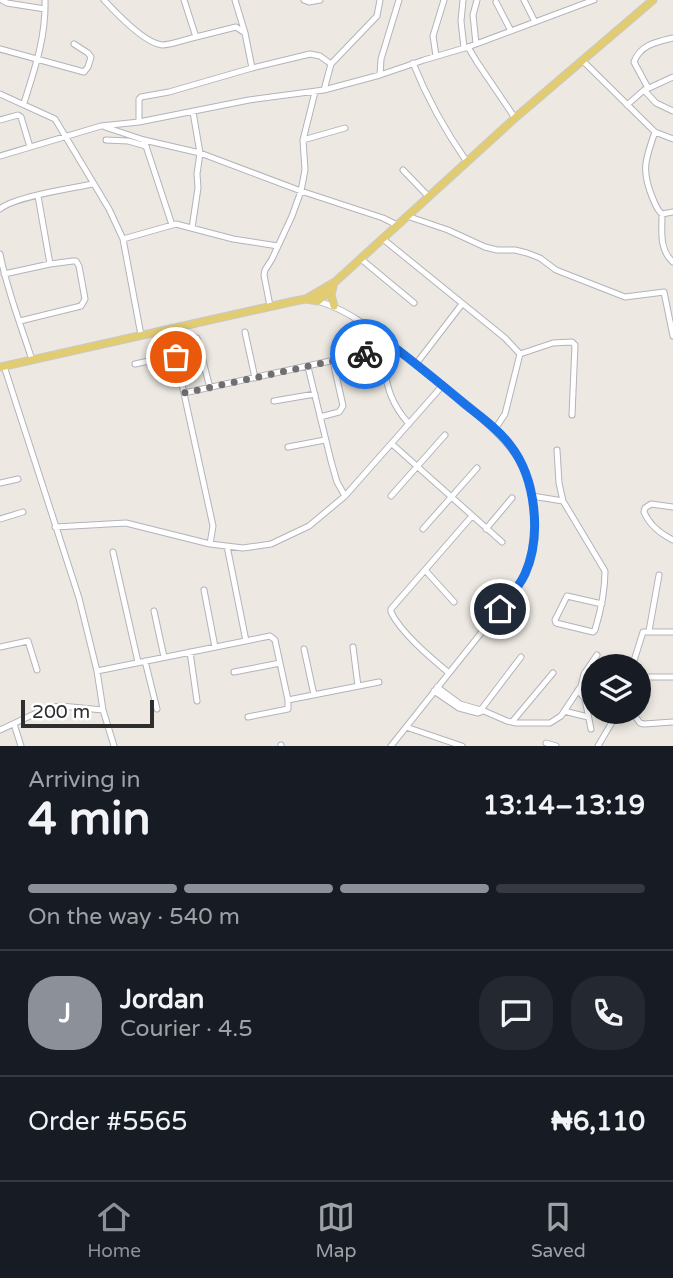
<!DOCTYPE html>
<html lang="en">
<head>
<meta charset="utf-8">
<style>
  body { margin:0; font-family:"Varela Round",sans-serif; background:#242831; color:#f1f3f6; height:100vh; display:flex; flex-direction:column; font-size:26px; white-space:nowrap }
  * { box-sizing:border-box; margin:0 }
  p { font-size:23px; color:#9ea1a6 }
  .icon { flex:none; width:38px; height:38px; fill:none; stroke:currentColor; stroke-width:2; stroke-linecap:round; stroke-linejoin:round }
  .map { position:relative; height:746px; overflow:hidden }
  .side { display:flex; flex-direction:column; background:#171b24; flex:1 }
  .side>* { flex:none }
  .fabs { position:absolute; left:581px; top:654px; display:grid; gap:14px }
  .fabs a { display:grid; place-items:center; width:70px; height:70px; border-radius:50%; background:#171b24; box-shadow:0 4px 10px #0003; font-size:35px }
  .scale { position:absolute; left:21px; bottom:18px; width:133px; box-sizing:border-box; padding-left:7px; border:4px solid #2e2e2e; border-top:0; font-size:19px; line-height:24px; white-space:nowrap; color:#2e2e2e; -webkit-text-stroke:5px #fff; paint-order:stroke }
  .pin { position:absolute; display:grid; place-items:center; width:60px; height:60px; color:#fff; margin:-30px; border:4px solid #fff; border-radius:50%; box-shadow:0 2px 7px #0007 }
  .courier { position:absolute; display:grid; place-items:center; width:70px; height:70px; margin:-35px; border:5px solid #1a73e8; border-radius:50%; background:#fff; color:#222; box-shadow:0 2px 9px #0007 }
  .overview em { font-style:normal; font-weight:700 }
  .overview div { display:flex; flex-direction:column-reverse }
  .overview { display:flex; align-items:center; justify-content:space-between; height:119px; padding:0 28px }
  h1 { font-size:46px; font-weight:700; line-height:52px }
  .bar { display:grid; grid-template-columns:repeat(4,1fr); gap:10px 7px; align-content:center; height:84px; padding:0 28px }
  .bar i { height:9px; border-radius:5px; background:#363941 }
  .bar .active { background:#8c9099 }
  .bar p { grid-column:span 4 }
  .line { display:flex; align-items:center; gap:18px; padding:0 28px; border-top:2px solid #363941 }
  .line div { flex:1 }
  .round { display:grid; place-items:center; flex:none; width:74px; height:74px; border-radius:28px; background:#242831 }
  .dock { display:flex; justify-content:space-around; align-items:center; height:98px; border-top:2px solid #363941; background:#171b24; font-size:19px; color:#9ea1a6 }
  .dock a { display:grid; justify-items:center; gap:4px }
  .dock .active { color:#8c9099 }
  .map>svg:first-child { display:block }
</style>
</head>
<body>
<div class="map">
<svg width="673" height="746" viewBox="0 0 673 746">
  <rect width="100%" height="100%" fill="#ede9e2"/>
  <g fill="none" stroke-linecap="round" stroke-linejoin="round">
    <g stroke="#b2b3bc" stroke-width="7">
      <path id="minor" d="M2 0 7 3 45 9
        M104 0C116 13 144 43 162 45 171 45 187 39 196 37
        M184 0 196 37 236 27 245 33
        M235 0 245 33 252 68
        M304 0 309 2 320 0
        M463 0 461 21 464 48
        M524 0 535 22
        M496 2 511 31
        M476 44 473 15 477 0
        M468 47 477 62 515 118
        M0 49 84 72 88 67 91 57 88 53 74 44
        M436 56 433 36 444 0
        M582 60 655 132 673 139
        M413 63C427 98 446 132 467 162
        M380 75 381 59 399 0
        M648 88 634 62C640 45 656 42 673 38
        M647 89 673 77
        M324 90 331 64 377 16 380 0
        M0 94 55 119 109 209 123 239 141 335
        M24 103C35 68 46 37 45 0
        M627 105 644 90 656 103 673 111
        M0 120 18 115 21 117 30 147
        M139 122V99L141 97 169 92 252 68 310 54 320 56 331 64
        M105 127 144 140 200 153 301 191 383 218 397 225
        M655 132C645 160 641 171 653 199 656 206 657 210 662 214L673 212
        M106 140 128 141 146 146
        M144 140 172 225
        M303 140 345 128
        M0 156 101 126 139 122 249 100 324 90 380 75 424 60 468 47 594 0
        M403 170 429 197
        M38 196 50 264
        M0 209C13 197 72 188 93 184
        M662 214C662 231 659 250 673 262
        M407 216 448 230 485 247 497 250H515L527 253 540 258 556 270 625 297 664 292 673 336
        M192 228 198 188 197 174 200 153 193 112
        M123 239 176 224 233 239 278 246
        M383 239 505 338 520 354
        M0 254C7 291 21 325 32 360
        M361 259 414 303
        M4 274 50 264 73 261H76L79 266 85 299 81 306 20 321
        M318 301C357 313 388 342 420 367 436 381 453 394 469 408 512 443 536 470 534 528 533 551 528 570 516 589L391 746
        M270 306 264 275 265 270 272 259 292 216 301 191 305 170 303 140 315 92
        M245 332 255 378
        M197 338 210 388
        M380 351C387 382 387 399 409 424
        M520 354 553 343 572 342 575 345 572 415
        M135 364 172 356 176 357 213 526 210 544
        M416 364 462 304
        M4 366 79 598 97 671 103 710 114 746
        M308 367 331 461 337 482 345 496
        M184 393 394 347
        M274 401 315 394
        M320 417 339 412 343 406 333 361
        M495 429 505 414 520 354
        M392 444 502 542
        M288 447 325 440
        M557 450 559 483 563 501 605 571C605 592 601 610 595 630L593 632 556 623 555 620 567 596 602 604
        M0 483 18 479
        M391 496 445 435
        M532 496 563 501
        M673 507 651 504 645 508 644 512C649 524 661 534 673 540
        M0 519 23 512
        M55 527 126 523 210 544 243 548 271 544 309 526 345 496 443 385
        M423 529 477 468
        M486 529 512 498
        M227 546 246 641
        M113 552 138 662
        M425 570 454 602
        M204 590 215 647
        M154 611 164 657
        M649 631 659 575
        M0 647 28 641 37 670
        M353 647 358 686
        M304 649 314 695
        M190 652 197 701
        M145 661 157 709
        M632 667 643 632H673
        M97 671 270 636 275 640 288 700V709L248 717
        M234 672 280 663
        M449 673C431 658 401 633 391 612V609L472 516
        M639 677H673
        M437 687 460 704 484 711 507 721 516 723H550L561 716 581 686 584 674 597 655
        M578 690 585 699 591 729
        M434 691 459 708 478 713 481 712
        M288 700 379 682
        M480 711 521 657
        M564 711 588 717
        M632 712 640 723 644 724 673 722
        M512 722 553 673
        M14 724 21 746
        M406 727 462 746
        M0 730 47 708 61 706 103 710
        M546 743 556 746
        M281 746V745
        M598 746 618 712"/>
    </g>
    <g stroke="#c9c9c9" stroke-width="9">
      <path id="major" d="M333 287 331 295 334 306
        M306 299 335 282 515 118 653 0
        M0 367 295 301 306 299 318 301 332 289"/>
    </g>
    <use href="#minor" stroke="#fff" stroke-width="5"/>
    <use href="#major" stroke="#e2cc72" stroke-width="7"/>
  </g>
  <g fill="none" stroke-linecap="round" stroke-linejoin="round">
    <path stroke="#716f6d" stroke-width="7" stroke-dasharray="0 12.6" d="M176 357 184 393 365 354"/>
    <path stroke="#1a73e8" stroke-width="9" d="M365 354 394 347C419 366 442 385 466 405 481 417 498 429 510 445 536 478 542 536 525 574 519 587 509 598 500 609"/>
  </g>
</svg>
<div class="fabs">
<a><svg class="icon" aria-label="layers" viewBox="0 0 24 24"><path d="M12 4l9 5-9 5-9-5zM3 14l9 5 9-5"/></svg></a>
</div>
<div class="scale">200 m</div>
<div class="pin" style="left:176px;top:357px;background:#ea580c"><svg class="icon" aria-label="bag" viewBox="0 0 24 24"><path d="M5 8h14l-1 12H6zM9 8a3 3 0 0 1 6 0"/></svg></div>
<div class="pin" style="left:500px;top:609px;background:#1f2937"><svg class="icon" aria-label="home" viewBox="0 0 24 24"><path d="M3 11l9-7 9 7M6 9v11h12V9"/></svg></div>
<div class="courier" style="left:365px;top:354px"><svg class="icon" aria-label="bike" viewBox="0 0 24 24"><circle cx="6" cy="16" r="4"/><circle cx="18" cy="16" r="4"/><path d="M6 16l4-8h5l3 8M10 8l3 8H6M13 5h3"/></svg></div>
</div>
<section class="side">
<div class="overview"><div><h1>4 min</h1><p>Arriving in</p></div><em>13:14–13:19</em></div>
<div class="bar"><i class="active"></i><i class="active"></i><i class="active"></i><i></i><p>On the way · 540 m</p></div>
<div class="line" style="height:126px"><b class="round" style="background:#8c9099;color:#fff">J</b><div><b>Jordan</b><p>Courier · 4.5</p></div><a class="round"><svg class="icon" aria-label="chat" viewBox="0 0 24 24"><path d="M4 5h16v11H9l-5 4z"/></svg></a><a class="round"><svg class="icon" aria-label="phone" viewBox="0 0 24 24"><path d="M5 4h4l2 5-3 2q2 4 5 5l2-3 5 2v4C11 20 4 13 5 4z"/></svg></a></div>
<div class="line" style="height:91px"><div>Order #5565</div><b>₦6,110</b></div>
</section>
<nav class="dock">
<a class="active"><svg class="icon" aria-label="home" viewBox="0 0 24 24"><path d="M3 11l9-7 9 7M6 9v11h12V9"/></svg>Home</a>
<a><svg class="icon" aria-label="map" viewBox="0 0 24 24"><path d="M3 6l6-2 6 2 6-2v14l-6 2-6-2-6 2zM9 4v14M15 6v14"/></svg>Map</a>
<a><svg class="icon" aria-label="saved" viewBox="0 0 24 24"><path d="M7 4h10v16l-5-4-5 4z"/></svg>Saved</a>
</nav>
</body>
</html>
